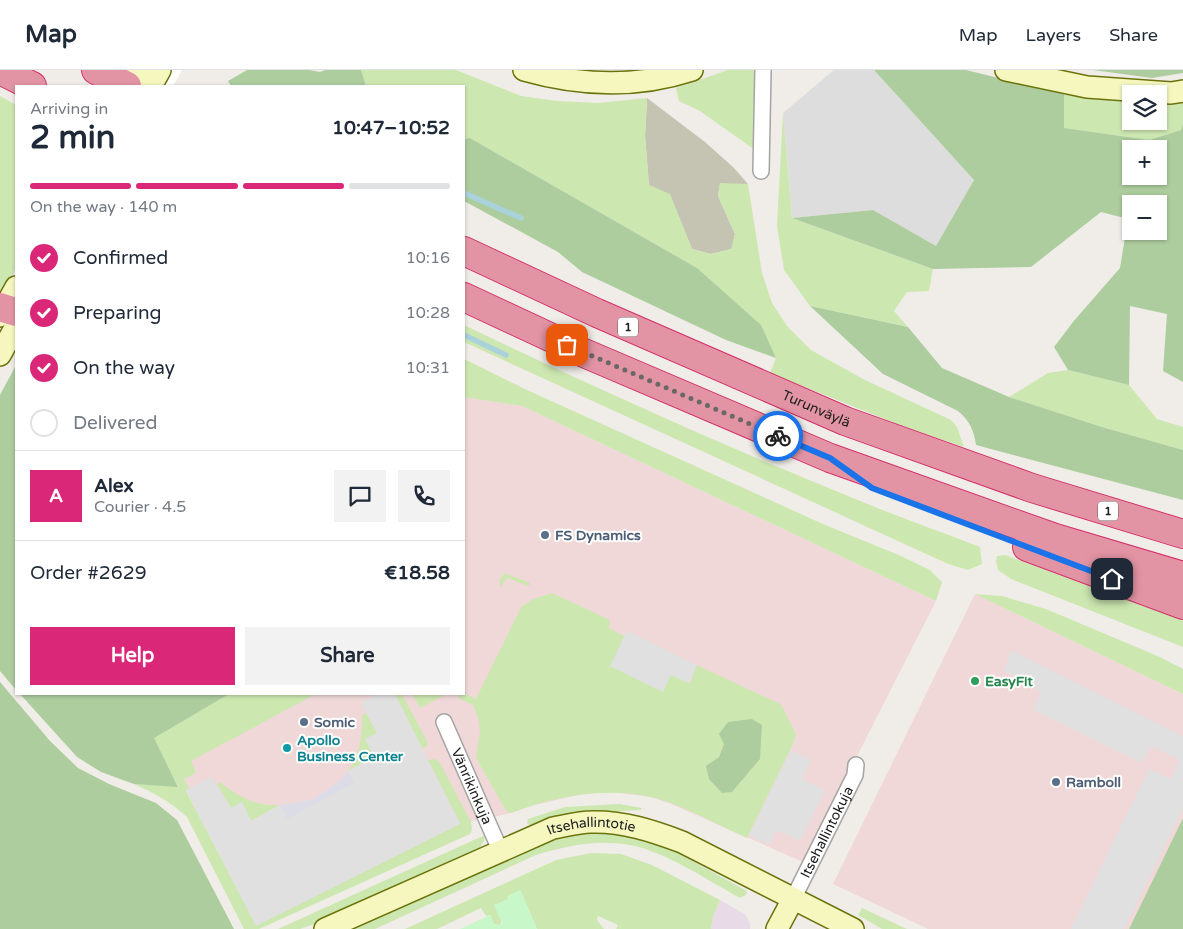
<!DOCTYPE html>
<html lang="en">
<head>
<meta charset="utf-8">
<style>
  body { margin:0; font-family:"Varela Round",sans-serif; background:#f2f2f3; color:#1f2937; height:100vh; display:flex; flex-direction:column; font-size:19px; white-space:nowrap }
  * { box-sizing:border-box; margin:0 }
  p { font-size:16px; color:#747a83 }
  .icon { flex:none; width:28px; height:28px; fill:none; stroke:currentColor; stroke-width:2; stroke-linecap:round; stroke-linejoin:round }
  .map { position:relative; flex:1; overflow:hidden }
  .sheet { position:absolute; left:15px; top:15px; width:450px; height:610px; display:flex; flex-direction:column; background:#fff; border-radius:0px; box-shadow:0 1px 4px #0004 }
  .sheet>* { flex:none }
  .fabs { position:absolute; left:1122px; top:15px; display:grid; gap:10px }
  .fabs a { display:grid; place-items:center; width:45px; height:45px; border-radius:0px; background:#fff; box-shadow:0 1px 4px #0004; font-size:25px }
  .pin { position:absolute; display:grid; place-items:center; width:42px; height:42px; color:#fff; margin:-21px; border-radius:10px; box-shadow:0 2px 8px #0006 }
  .courier { position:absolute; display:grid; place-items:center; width:50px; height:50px; margin:-25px; border:4px solid #1a73e8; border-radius:50%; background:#fff; color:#222; box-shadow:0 1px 6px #0007 }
  .head em { font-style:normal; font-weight:700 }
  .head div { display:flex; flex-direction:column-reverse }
  .head { display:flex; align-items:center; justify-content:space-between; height:85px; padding:0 15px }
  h1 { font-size:32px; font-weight:700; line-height:38px }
  .bar { display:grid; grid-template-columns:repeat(4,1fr); gap:8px 5px; align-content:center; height:60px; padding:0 15px }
  .bar i { height:6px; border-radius:4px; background:#e0e1e3 }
  .bar .on { background:#db2777 }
  .bar p { grid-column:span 4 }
  .line { display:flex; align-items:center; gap:12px; padding:0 15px; border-top:1px solid #e0e1e3 }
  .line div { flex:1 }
  .round { display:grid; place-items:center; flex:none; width:52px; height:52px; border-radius:0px; background:#f2f2f3 }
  ol { padding:0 15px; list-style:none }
  li { display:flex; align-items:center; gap:15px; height:55px }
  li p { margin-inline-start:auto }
  li .icon { padding:5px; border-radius:50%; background:#db2777; color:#fff; stroke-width:4 }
  li:last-child { color:#747a83 }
  li i { width:28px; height:28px; border:2px solid #e0e1e3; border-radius:50% }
  .action { display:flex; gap:10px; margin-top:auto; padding:10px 15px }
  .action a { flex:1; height:58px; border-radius:0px; background:#db2777; color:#fff; font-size:20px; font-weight:700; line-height:58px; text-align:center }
  .action a+a { background:#f2f2f3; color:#1f2937 }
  header { display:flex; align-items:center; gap:30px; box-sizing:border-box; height:70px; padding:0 25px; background:#fff; border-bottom:1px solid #e0e1e3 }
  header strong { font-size:24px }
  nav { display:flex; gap:28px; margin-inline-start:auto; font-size:18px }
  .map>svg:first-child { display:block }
</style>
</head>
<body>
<header>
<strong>Map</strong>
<nav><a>Map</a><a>Layers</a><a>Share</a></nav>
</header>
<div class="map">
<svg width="1183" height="859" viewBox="0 0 1183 859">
  <rect width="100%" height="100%" fill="#f0ede8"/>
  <path fill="#dedddd" d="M834 0H874L974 110 936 176 873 140 792 148 783 43Z"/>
  <path fill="#f0d8d8" d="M464 327 522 336 936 531 803 792 671 734 651 727 612 722 586 723 527 737 511 743 460 754 256 856 186 720 153 668 229 624H464Z
    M975 524 1183 624V748L1129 859H928L833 814Z"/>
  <path fill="#e9dae7" d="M720 830 745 844 750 853V859H711L713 847Z"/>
  <path fill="#c5c4b3" d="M647 28 705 72 734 98 748 114H720L718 126 735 164 732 179 711 184 692 179 670 125 649 116 645 66Z"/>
  <path fill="#cde7b1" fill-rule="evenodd" d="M361 0H456L521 26 557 31 598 33 647 28 645 66 649 115 670 124 692 179 711 184 731 179 735 164 718 126 720 113 748 114 762 203 772 233 787 256 811 280 863 309 951 350 957 357 964 377 902 356 770 303 776 288 697 198 470 68 464 69V16H366Z
    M728 0H755L754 74 752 78 700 41 679 31 676 18Z
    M1064 24 1083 28 1131 32V51H1159V33H1183V53L1181 60 1149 70 1063 58Z
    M0 26 16 35V198L0 229Z
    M783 43 792 148 933 199 929 221 907 222 894 241 908 257 810 236 784 200 777 156Z
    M464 255C597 319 733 380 870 435 907 450 944 463 980 477L982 494 968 500 948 494 464 272Z
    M464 289 527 320 823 454 901 486 930 500 942 512 936 531 522 336 464 327Z
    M1068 300 1129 315 1157 349 1183 357V380L1102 357 1009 327 1048 303Z
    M1005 485 1183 550V577L1011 509 998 500 996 491 997 486Z
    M505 503 530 513V515L527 516 508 508 506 509 501 517 500 516V509Z
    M552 523 610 550 609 558 624 566 611 596 671 605 690 613 697 595 780 634 783 638 796 664 793 674 747 768C722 757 697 743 671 733 618 714 562 724 511 743L506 741 476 688 480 660 478 648 473 635 458 628 460 625 464 623 476 629 521 537 533 529ZM761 655 760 689 732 722 719 687 724 674Z
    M975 524 1002 526 1046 539 1160 587 1183 599V624Z
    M229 624H316L191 691 196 703 184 709 189 718 186 721 256 855 460 753 428 690 435 689 440 693 471 752 472 760 470 764 259 859H244L187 747C171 732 154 723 134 714L178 716 153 668Z
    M395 624H402L426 669 428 674 426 677 422 678Z
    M412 624H444L443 626 420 638Z
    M366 643 377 663 374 687 348 701C360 685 363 664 362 645Z
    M220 712C237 726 257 737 280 735L251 751 231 738 217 714Z
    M619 734 642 738 641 740 622 741 532 757 527 753 528 749 565 737Z
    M596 762 632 765 659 773 747 821 746 825 740 828C709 811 664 781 630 775 598 769 566 776 536 785L375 859H351L560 766Z
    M485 765 484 771 479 779 320 852 300 859H278Z
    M591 783 621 784 652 795 720 830 713 847 711 859H616L618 855 598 846 597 850 604 859H537L520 820 508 829 500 855 494 854 490 845 486 846 481 838 437 859H405L556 790Z
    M862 838 907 859H882L858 845Z"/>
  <path fill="#adcd9e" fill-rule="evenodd" d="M247 0H309L320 2 325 0H361L366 16H231L228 11Z
    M874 0H966L1064 24V58L1149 70 1181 60 1183 53V312L1163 301 1167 244 1130 236 1129 315 1068 300 1054 277 1073 252 1120 198 1128 149 1101 142 1031 197 933 199 792 148 873 140 936 176 974 110ZM1131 79H1159V106H1131ZM1131 134H1159V161H1131Z
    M1093 0H1183V3L1152 8Z
    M470 68 697 198 761 255 776 288 726 270 582 202 558 182 464 131V69Z
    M810 236 908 257 942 298 1009 327 1102 357 1183 380V430L976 375C974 361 970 351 958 341L883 304Z
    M16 295V620L0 601V325Z
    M0 612 50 671 78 698 109 714 156 733 177 750 234 859H0Z
    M20 624H229L154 668 178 717 134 714 101 702 77 687Z
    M752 649 762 655 760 689 732 722 722 723 709 709 706 696 719 687 724 674 719 664 728 652Z
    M1183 748V859H1129Z"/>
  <path fill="#c8f7ca" d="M520 820 537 859H460L490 845 494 854 500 855 502 853 494 835 508 829 507 826Z"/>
  <path fill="#e0e0e0" d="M627 561 697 595 689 613 671 605 663 622 610 596Z
    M1011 580 1183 666V739L1124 859H1071L1149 699 1171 709 1180 690 1151 676 1142 693 1033 640 1041 622 1004 601Z
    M378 624H395L460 754 256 856 186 720 211 707 231 738 242 732 251 751 280 735 288 748 354 713 348 701 374 687 365 669 377 663 361 633Z
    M791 680 811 690 802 709 825 720 800 771 777 760 769 775 749 765Z"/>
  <path fill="#dcdce6" d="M348 701 354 713 287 749 280 735 310 730 317 727 341 710Z"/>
  <path fill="#fff" d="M126 0H182L173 16H117Z"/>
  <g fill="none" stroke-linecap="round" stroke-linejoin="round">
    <path stroke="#aad2db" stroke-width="5.5" d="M464 123 521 148
      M464 265 506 285"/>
    <g stroke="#a4a4a4" stroke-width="18">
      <g id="street">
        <path d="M761 101 763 0"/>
        <path id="s1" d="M444 652 500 780"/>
        <path id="s2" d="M793 829 855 705 856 695"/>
      </g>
    </g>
    <g stroke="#6b740b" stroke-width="24">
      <g id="secondary">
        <path d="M524 0C580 16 637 18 692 0"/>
        <path d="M1006 0 1087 17 1171 23 1183 21"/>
        <path d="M129 16 139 0"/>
        <path d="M151 16 160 0"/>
        <path d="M0 246 16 217"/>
        <path d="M0 285 16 256"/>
        <path id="s3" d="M325 859 553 758C565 756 579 752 591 752 623 751 653 761 682 772L853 859"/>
        <path d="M777 859 793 829"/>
      </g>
    </g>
    <g stroke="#d3306c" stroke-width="30">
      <g id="highway">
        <path d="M0 0 32 16"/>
        <path d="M96 0 127 16"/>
        <path id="s4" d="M464 181 597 243 845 351 1032 418 1183 464"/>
        <path d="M464 227 584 283 830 388 1055 468 1183 506"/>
        <path d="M0 237 16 242"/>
        <path d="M1027 477 1183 535"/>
      </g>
    </g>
    <use href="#street" stroke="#fff" stroke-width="15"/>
    <use href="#secondary" stroke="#f5f7bf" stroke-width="21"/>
    <use href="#highway" stroke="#e394a4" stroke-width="28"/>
  </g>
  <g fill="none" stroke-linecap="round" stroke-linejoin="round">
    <path stroke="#696866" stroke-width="5" stroke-dasharray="0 9" d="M567 275 778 366"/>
    <path stroke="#1a73e8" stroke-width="6" d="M778 366 830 388 872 418 1112 509"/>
  </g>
  <g fill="#5c6f8a" stroke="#fff" stroke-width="2">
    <circle cx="545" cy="465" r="5"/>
    <circle cx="304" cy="652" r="5"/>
    <circle cx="1056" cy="712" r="5"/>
  </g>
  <circle fill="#2e9e5b" stroke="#fff" stroke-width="2" cx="975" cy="611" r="5"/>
  <circle fill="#0f9aa8" stroke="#fff" stroke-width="2" cx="287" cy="678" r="5"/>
  <g text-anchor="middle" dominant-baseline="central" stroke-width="4" stroke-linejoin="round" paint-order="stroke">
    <g fill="#fff" stroke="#636363" stroke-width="1">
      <rect x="618" y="247.5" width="20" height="19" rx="4"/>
      <rect x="1098" y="431.5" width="20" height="19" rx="4"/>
    </g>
    <g font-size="12" font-weight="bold" fill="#202020">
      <text x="628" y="257">1</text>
      <text x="1108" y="441">1</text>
    </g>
    <g font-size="14" fill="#202020" stroke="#fff">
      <text stroke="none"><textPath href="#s4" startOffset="386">Turunväylä</textPath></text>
      <text stroke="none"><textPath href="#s1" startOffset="70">Vänrikinkuja</textPath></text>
      <text stroke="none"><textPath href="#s3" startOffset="288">Itsehallintotie</textPath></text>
      <text stroke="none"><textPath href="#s2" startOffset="75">Itsehallintokuja</textPath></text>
    </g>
    <g font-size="14" font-weight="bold" fill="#4e5e75" stroke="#fff" text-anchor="start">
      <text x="555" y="465">FS Dynamics</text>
      <text x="314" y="652">Somic</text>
      <text x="1066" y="712">Ramboll</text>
    </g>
    <g font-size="14" font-weight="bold" fill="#27864d" stroke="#fff" text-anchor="start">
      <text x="985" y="611">EasyFit</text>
    </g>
    <g font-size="14" font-weight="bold" fill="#0d838f" stroke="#fff" text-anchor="start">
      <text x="297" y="670">Apollo<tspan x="297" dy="16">Business Center</tspan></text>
    </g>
  </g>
</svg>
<div class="fabs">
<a><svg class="icon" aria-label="layers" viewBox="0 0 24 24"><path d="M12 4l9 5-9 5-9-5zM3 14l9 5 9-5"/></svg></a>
<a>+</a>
<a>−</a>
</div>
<div class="pin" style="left:567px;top:275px;background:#ea580c"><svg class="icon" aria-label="bag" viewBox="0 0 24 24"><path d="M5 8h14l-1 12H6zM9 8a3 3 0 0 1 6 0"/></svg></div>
<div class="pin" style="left:1112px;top:509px;background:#1f2937"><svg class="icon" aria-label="home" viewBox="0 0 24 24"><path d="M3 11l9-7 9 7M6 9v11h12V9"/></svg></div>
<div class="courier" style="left:778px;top:366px"><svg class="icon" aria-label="bike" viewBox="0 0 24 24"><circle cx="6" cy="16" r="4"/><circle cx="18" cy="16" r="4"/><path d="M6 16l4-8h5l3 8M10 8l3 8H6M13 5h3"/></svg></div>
<section class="sheet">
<div class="head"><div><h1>2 min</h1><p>Arriving in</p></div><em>10:47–10:52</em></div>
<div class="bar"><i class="on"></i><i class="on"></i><i class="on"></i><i></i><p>On the way · 140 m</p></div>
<ol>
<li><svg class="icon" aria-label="check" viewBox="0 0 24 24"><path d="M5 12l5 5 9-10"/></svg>Confirmed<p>10:16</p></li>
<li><svg class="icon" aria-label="check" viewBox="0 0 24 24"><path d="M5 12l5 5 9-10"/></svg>Preparing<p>10:28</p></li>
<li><svg class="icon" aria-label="check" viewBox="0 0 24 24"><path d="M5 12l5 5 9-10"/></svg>On the way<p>10:31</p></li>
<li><i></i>Delivered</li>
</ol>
<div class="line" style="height:90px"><b class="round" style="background:#db2777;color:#fff">A</b><div><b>Alex</b><p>Courier · 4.5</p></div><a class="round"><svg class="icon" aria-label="chat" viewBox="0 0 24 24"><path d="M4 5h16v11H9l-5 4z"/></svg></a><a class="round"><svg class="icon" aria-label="phone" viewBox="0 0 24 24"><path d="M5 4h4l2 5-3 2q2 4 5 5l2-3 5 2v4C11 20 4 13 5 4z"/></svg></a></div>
<div class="line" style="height:65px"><div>Order #2629</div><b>€18.58</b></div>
<div class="action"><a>Help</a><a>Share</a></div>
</section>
</div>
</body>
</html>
